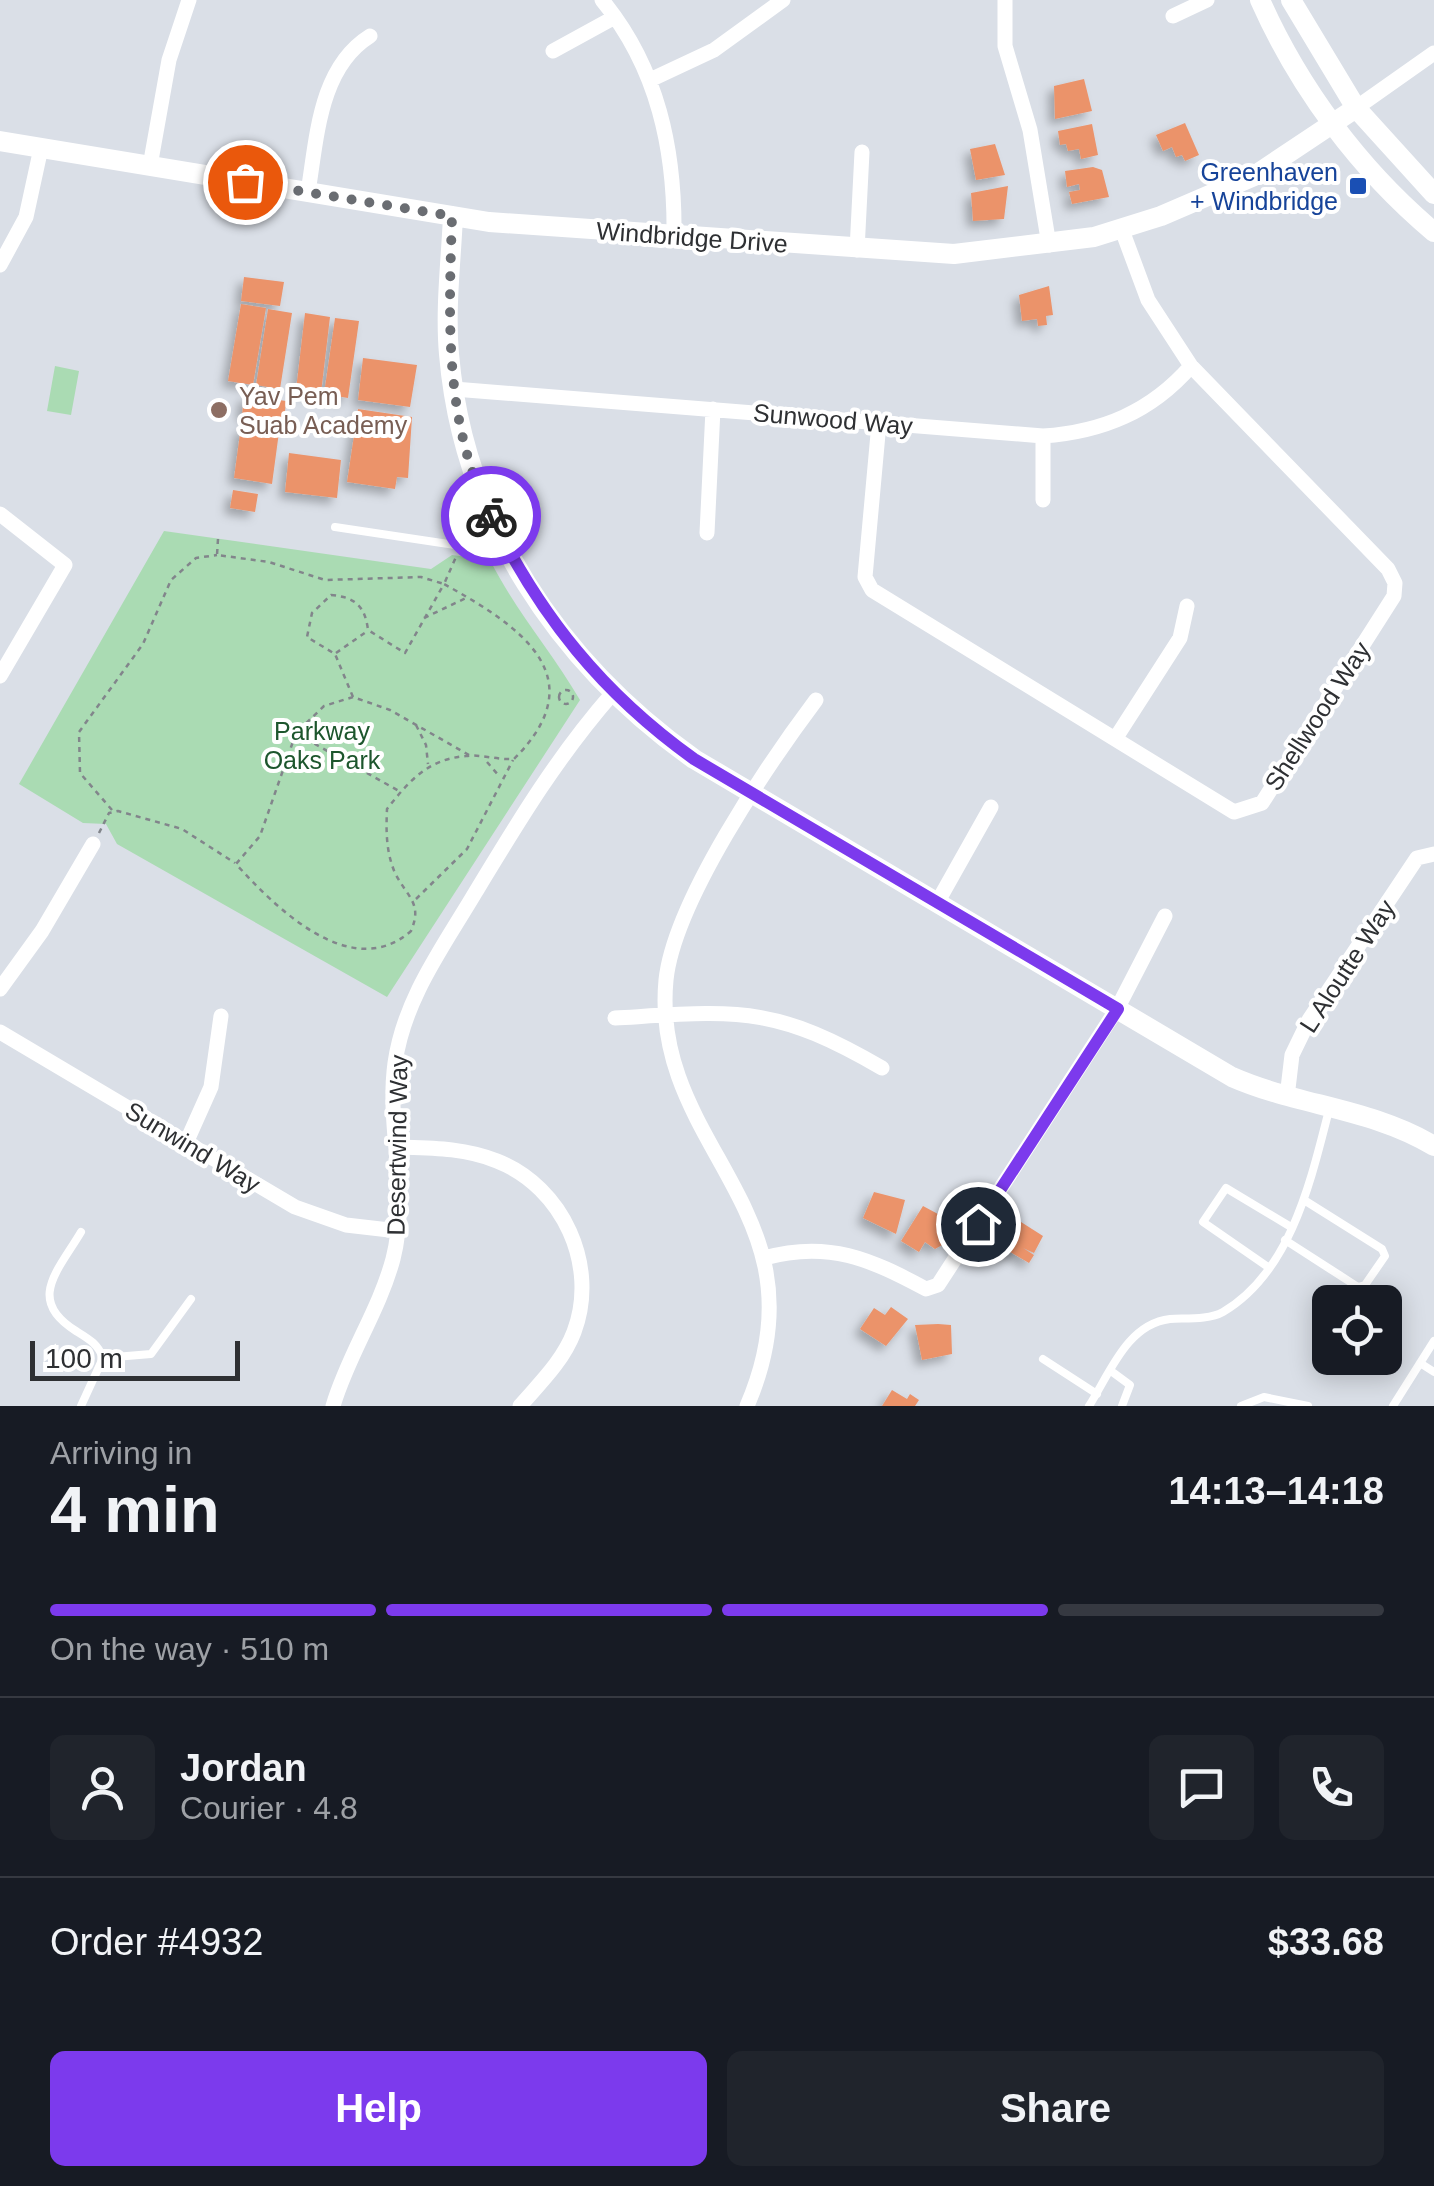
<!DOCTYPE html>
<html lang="en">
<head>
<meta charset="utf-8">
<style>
  body { margin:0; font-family:Helvetica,sans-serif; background:#20242c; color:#f1f3f6; height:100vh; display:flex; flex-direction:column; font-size:38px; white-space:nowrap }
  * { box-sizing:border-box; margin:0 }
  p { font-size:32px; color:#9ea1a6 }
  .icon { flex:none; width:55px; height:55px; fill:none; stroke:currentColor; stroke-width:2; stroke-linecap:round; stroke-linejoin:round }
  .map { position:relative; height:1406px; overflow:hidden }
  .side { display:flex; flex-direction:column; background:#171b24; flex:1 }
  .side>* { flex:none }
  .buttons { position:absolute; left:1312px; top:1285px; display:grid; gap:20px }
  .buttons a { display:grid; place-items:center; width:90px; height:90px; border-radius:15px; background:#171b24; box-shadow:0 5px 25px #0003; font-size:50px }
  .scale { position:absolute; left:30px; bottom:25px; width:210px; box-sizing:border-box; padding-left:10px; border:5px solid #2e3033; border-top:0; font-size:28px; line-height:35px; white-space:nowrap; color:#2e3033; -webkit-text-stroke:8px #fff; paint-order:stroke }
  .pin { position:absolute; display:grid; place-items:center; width:85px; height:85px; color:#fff; margin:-42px; border:5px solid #fff; border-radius:50%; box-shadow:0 2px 10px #0007 }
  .courier { position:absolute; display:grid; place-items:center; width:100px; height:100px; margin:-50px; border:8px solid #7c3aed; border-radius:50%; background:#fff; color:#222; box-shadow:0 2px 12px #0007 }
  .head em { font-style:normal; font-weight:800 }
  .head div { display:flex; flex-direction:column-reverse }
  .head { display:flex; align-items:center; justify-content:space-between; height:170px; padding:0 50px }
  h1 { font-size:65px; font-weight:800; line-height:75px }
  .bar { display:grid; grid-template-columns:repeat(4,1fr); gap:15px 10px; align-content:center; height:120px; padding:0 50px }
  .bar i { height:12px; border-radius:8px; background:#363941 }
  .bar .current { background:#7c3aed }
  .bar p { grid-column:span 4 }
  .line { display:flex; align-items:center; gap:25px; padding:0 50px; border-top:2px solid #363941 }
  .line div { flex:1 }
  .round { display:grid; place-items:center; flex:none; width:105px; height:105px; border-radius:15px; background:#20242c }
  .primary-button { display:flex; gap:20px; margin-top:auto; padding:20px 50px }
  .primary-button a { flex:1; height:115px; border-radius:15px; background:#7c3aed; color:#fff; font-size:40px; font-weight:800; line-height:115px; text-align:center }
  .primary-button a+a { background:#20242c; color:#f1f3f6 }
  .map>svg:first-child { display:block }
</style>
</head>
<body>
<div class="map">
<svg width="1434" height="1406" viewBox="0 0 1434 1406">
  <defs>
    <filter id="shadow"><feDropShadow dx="-6" dy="6" stdDeviation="5" flood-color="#0004"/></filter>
  </defs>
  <rect width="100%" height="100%" fill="#dadfe7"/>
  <path fill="#aadbb3" d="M55 366 79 371 71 415 47 411Z
    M164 531 431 569 452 555 490 560C515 610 552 652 580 700L387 997 117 844 106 824 83 823 19 784Z"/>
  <path fill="#eb936b" filter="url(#shadow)" d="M1084 79 1092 111 1055 119 1054 86Z
    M1185 123 1199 155 1185 161 1182 155 1176 157 1172 147 1163 151 1156 135Z
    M1092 124 1098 155 1081 159 1079 149 1068 151 1066 144 1060 145 1058 131Z
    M995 144 1005 175 976 180 970 149Z
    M1093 167 1102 170 1109 197 1072 204 1069 192 1080 190 1079 184 1067 187 1065 171Z
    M1008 186 1004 219 973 221 971 193Z
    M244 277 284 282 280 306 241 301Z
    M1049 286 1053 315 1046 316 1047 325 1038 326 1037 319 1022 321 1019 295Z
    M241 304 266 308 253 385 228 381Z
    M268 309 292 313 280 389 256 385Z
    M305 313 330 317 321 393 296 390Z
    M335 318 359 321 348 398 324 394Z
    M363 358 417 365 410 407 358 400Z
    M244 395 286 401 284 422 242 416Z
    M358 409 412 417 408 478 397 477 395 489 347 482Z
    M241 426 279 432 272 484 234 478Z
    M289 453 341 460 337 498 285 492Z
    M233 490 258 494 255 512 230 508Z
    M874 1192 905 1200 896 1234 863 1218Z
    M923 1206 951 1221V1226L944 1244 935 1249 925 1242 919 1252 901 1241Z
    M1021 1222 1043 1236 1034 1253 1023 1248 1034 1255 1029 1263 1000 1246 1009 1231 1014 1233Z
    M891 1307 908 1319 886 1346 860 1329 874 1308 885 1315Z
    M938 1324 951 1325 952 1354 922 1360 915 1325Z
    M892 1390 907 1399 910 1394 919 1400 915 1406H882Z"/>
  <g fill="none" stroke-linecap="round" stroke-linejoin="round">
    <path stroke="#82858b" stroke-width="2.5" stroke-dasharray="5 5" stroke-linecap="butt" d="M218 539 217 555 269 562 325 580 421 577 444 584 456 557
      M424 618 466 598
      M336 653 366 632
      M559 697a7 7 0 1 1 14 0a7 7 0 1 1-14 0Z
      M353 697 335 654 307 637 312 613 331 595C355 597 365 606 368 630L405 653 444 584C518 625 597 676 514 759 497 760 480 754 466 756 428 759 409 781 387 809 386 831 386 852 395 873 407 897 423 903 411 931 351 984 274 906 236 864L260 836 296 733 324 706 353 697 390 710 469 755
      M416 725 426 745 428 764
      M297 734 399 791
      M487 762 500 777
      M112 810 80 773 79 732 143 644 171 580 196 558 217 555
      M99 833 109 813 118 811 182 829 235 863
      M416 899 467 849 513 760"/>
    <path stroke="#fff" stroke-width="8" d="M335 527 475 548 495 536
      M81 1232C58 1271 26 1300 76 1331 89 1339 98 1344 103 1358L81 1406
      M1285 1240 1358 1287 1365 1285 1385 1256 1382 1249 1304 1200
      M1268 1267 1203 1222 1226 1188 1291 1227
      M103 1358 151 1354 191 1299
      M1043 1359 1097 1394
      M1420 1363 1434 1372
      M1111 1371 1130 1385 1122 1406
      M1089 1406C1110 1373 1127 1324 1170 1319 1185 1318 1209 1320 1223 1312 1291 1272 1311 1180 1329 1110
      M1241 1406 1264 1397 1308 1406
      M1393 1406 1434 1341"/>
    <path stroke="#fff" stroke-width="15" d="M602 0C658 68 675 150 674 235
      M1005 0V46L1030 130 1049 245
      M1173 16 1207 0
      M553 51 615 17
      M650 80 714 50 783 0
      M1356 108 1434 53
      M150 166 169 60 189 0
      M308 192C317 138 319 68 370 36
      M857 250 862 152
      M0 265 26 217 41 148
      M454 389 1043 436C1102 432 1151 412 1191 366
      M879 423 865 577 872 590 1234 812 1262 803 1394 596 1395 583 1388 569 1191 366 1148 300 1122 230
      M1043 500V436
      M0 514 65 565 0 676
      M707 533 713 409
      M1117 736 1180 638 1187 606
      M937 903 991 807
      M0 989 42 931 93 844
      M615 1018C738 1011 772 1004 882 1068
      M0 1032 295 1207 346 1225 398 1231
      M1287 1097 1292 1055 1309 1020 1417 858 1434 854
      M186 1143 211 1087 221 1016
      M399 1147C432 1148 465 1148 497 1161 563 1187 599 1266 574 1332 563 1361 540 1383 520 1406
      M764 1258C828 1240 870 1259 926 1289L938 1285 1117 1009 1165 916
      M333 1406C348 1355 379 1311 393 1259 410 1193 386 1129 395 1063 404 999 443 947 475 893 518 822 557 757 612 694
      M747 1406C831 1212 650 1148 666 980 674 902 768 764 816 700"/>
    <path stroke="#fff" stroke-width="20" d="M1260 0C1299 88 1360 170 1434 232
      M1291 0 1356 108 1434 194
      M0 141 489 222 954 254 1094 237 1161 216 1254 176 1356 108
      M453 216C451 261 445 309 449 354 463 521 559 663 694 759L1232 1077C1298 1106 1371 1108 1434 1146"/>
  </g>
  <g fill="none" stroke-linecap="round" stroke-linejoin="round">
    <path stroke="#6a6d72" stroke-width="10" stroke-dasharray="0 18" d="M245 182 452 216C449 318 443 422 491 516"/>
    <path stroke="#7c3aed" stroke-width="12" d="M491 516C541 617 602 693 694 759L1118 1009 978 1224"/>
  </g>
  <rect fill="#1a4fb4" stroke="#fff" stroke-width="4" x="1348" y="176" width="20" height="20" rx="5"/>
  <circle fill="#8d6e63" stroke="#fff" stroke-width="4" cx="219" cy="410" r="10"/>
  <g text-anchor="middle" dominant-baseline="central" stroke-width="8" stroke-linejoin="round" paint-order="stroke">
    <g font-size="25" fill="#164399" stroke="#fff" text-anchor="end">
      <text x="1338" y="172">Greenhaven<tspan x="1338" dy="29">+ Windbridge</tspan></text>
    </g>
    <g font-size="25" fill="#2e3033" stroke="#fff">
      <text transform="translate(692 237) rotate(4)">Windbridge Drive</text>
      <text transform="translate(833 419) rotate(5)">Sunwood Way</text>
      <text transform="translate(1317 716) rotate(-57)">Shellwood Way</text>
      <text transform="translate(1347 966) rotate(-57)">L Aloutte Way</text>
      <text transform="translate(397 1145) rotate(-89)">Desertwind Way</text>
      <text transform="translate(193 1147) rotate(31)">Sunwind Way</text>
    </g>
    <g font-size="25" fill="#785e54" stroke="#fff" text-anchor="start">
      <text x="239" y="396">Yav Pem<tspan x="239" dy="29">Suab Academy</tspan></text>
    </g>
    <g font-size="25" fill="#1d562d" stroke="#fff">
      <text x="322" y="731">Parkway<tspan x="322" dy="29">Oaks Park</tspan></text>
    </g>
  </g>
</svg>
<div class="buttons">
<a><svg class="icon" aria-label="locate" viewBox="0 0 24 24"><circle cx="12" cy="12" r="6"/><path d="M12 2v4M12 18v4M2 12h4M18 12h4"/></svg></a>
</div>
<div class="scale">100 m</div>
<div class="pin" style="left:245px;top:182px;background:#ea580c"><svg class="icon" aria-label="bag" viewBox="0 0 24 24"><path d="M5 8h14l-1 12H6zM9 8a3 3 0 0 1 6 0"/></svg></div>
<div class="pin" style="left:978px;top:1224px;background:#1f2937"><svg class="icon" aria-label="home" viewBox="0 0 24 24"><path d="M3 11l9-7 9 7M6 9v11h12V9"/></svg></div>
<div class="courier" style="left:491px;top:516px"><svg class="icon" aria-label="bike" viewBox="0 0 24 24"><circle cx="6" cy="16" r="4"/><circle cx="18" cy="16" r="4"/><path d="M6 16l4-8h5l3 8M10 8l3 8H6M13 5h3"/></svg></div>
</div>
<section class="side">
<div class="head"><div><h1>4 min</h1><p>Arriving in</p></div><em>14:13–14:18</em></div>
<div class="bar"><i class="current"></i><i class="current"></i><i class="current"></i><i></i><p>On the way · 510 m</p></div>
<div class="line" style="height:180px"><a class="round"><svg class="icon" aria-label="person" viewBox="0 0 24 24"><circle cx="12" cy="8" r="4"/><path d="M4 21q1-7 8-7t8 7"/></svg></a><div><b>Jordan</b><p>Courier · 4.8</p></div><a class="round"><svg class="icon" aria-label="chat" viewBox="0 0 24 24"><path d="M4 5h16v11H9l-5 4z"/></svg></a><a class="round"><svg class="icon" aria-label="phone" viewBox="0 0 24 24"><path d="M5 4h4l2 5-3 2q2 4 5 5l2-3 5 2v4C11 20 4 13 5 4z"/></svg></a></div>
<div class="line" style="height:130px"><div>Order #4932</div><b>$33.68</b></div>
<div class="primary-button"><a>Help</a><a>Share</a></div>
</section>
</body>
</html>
